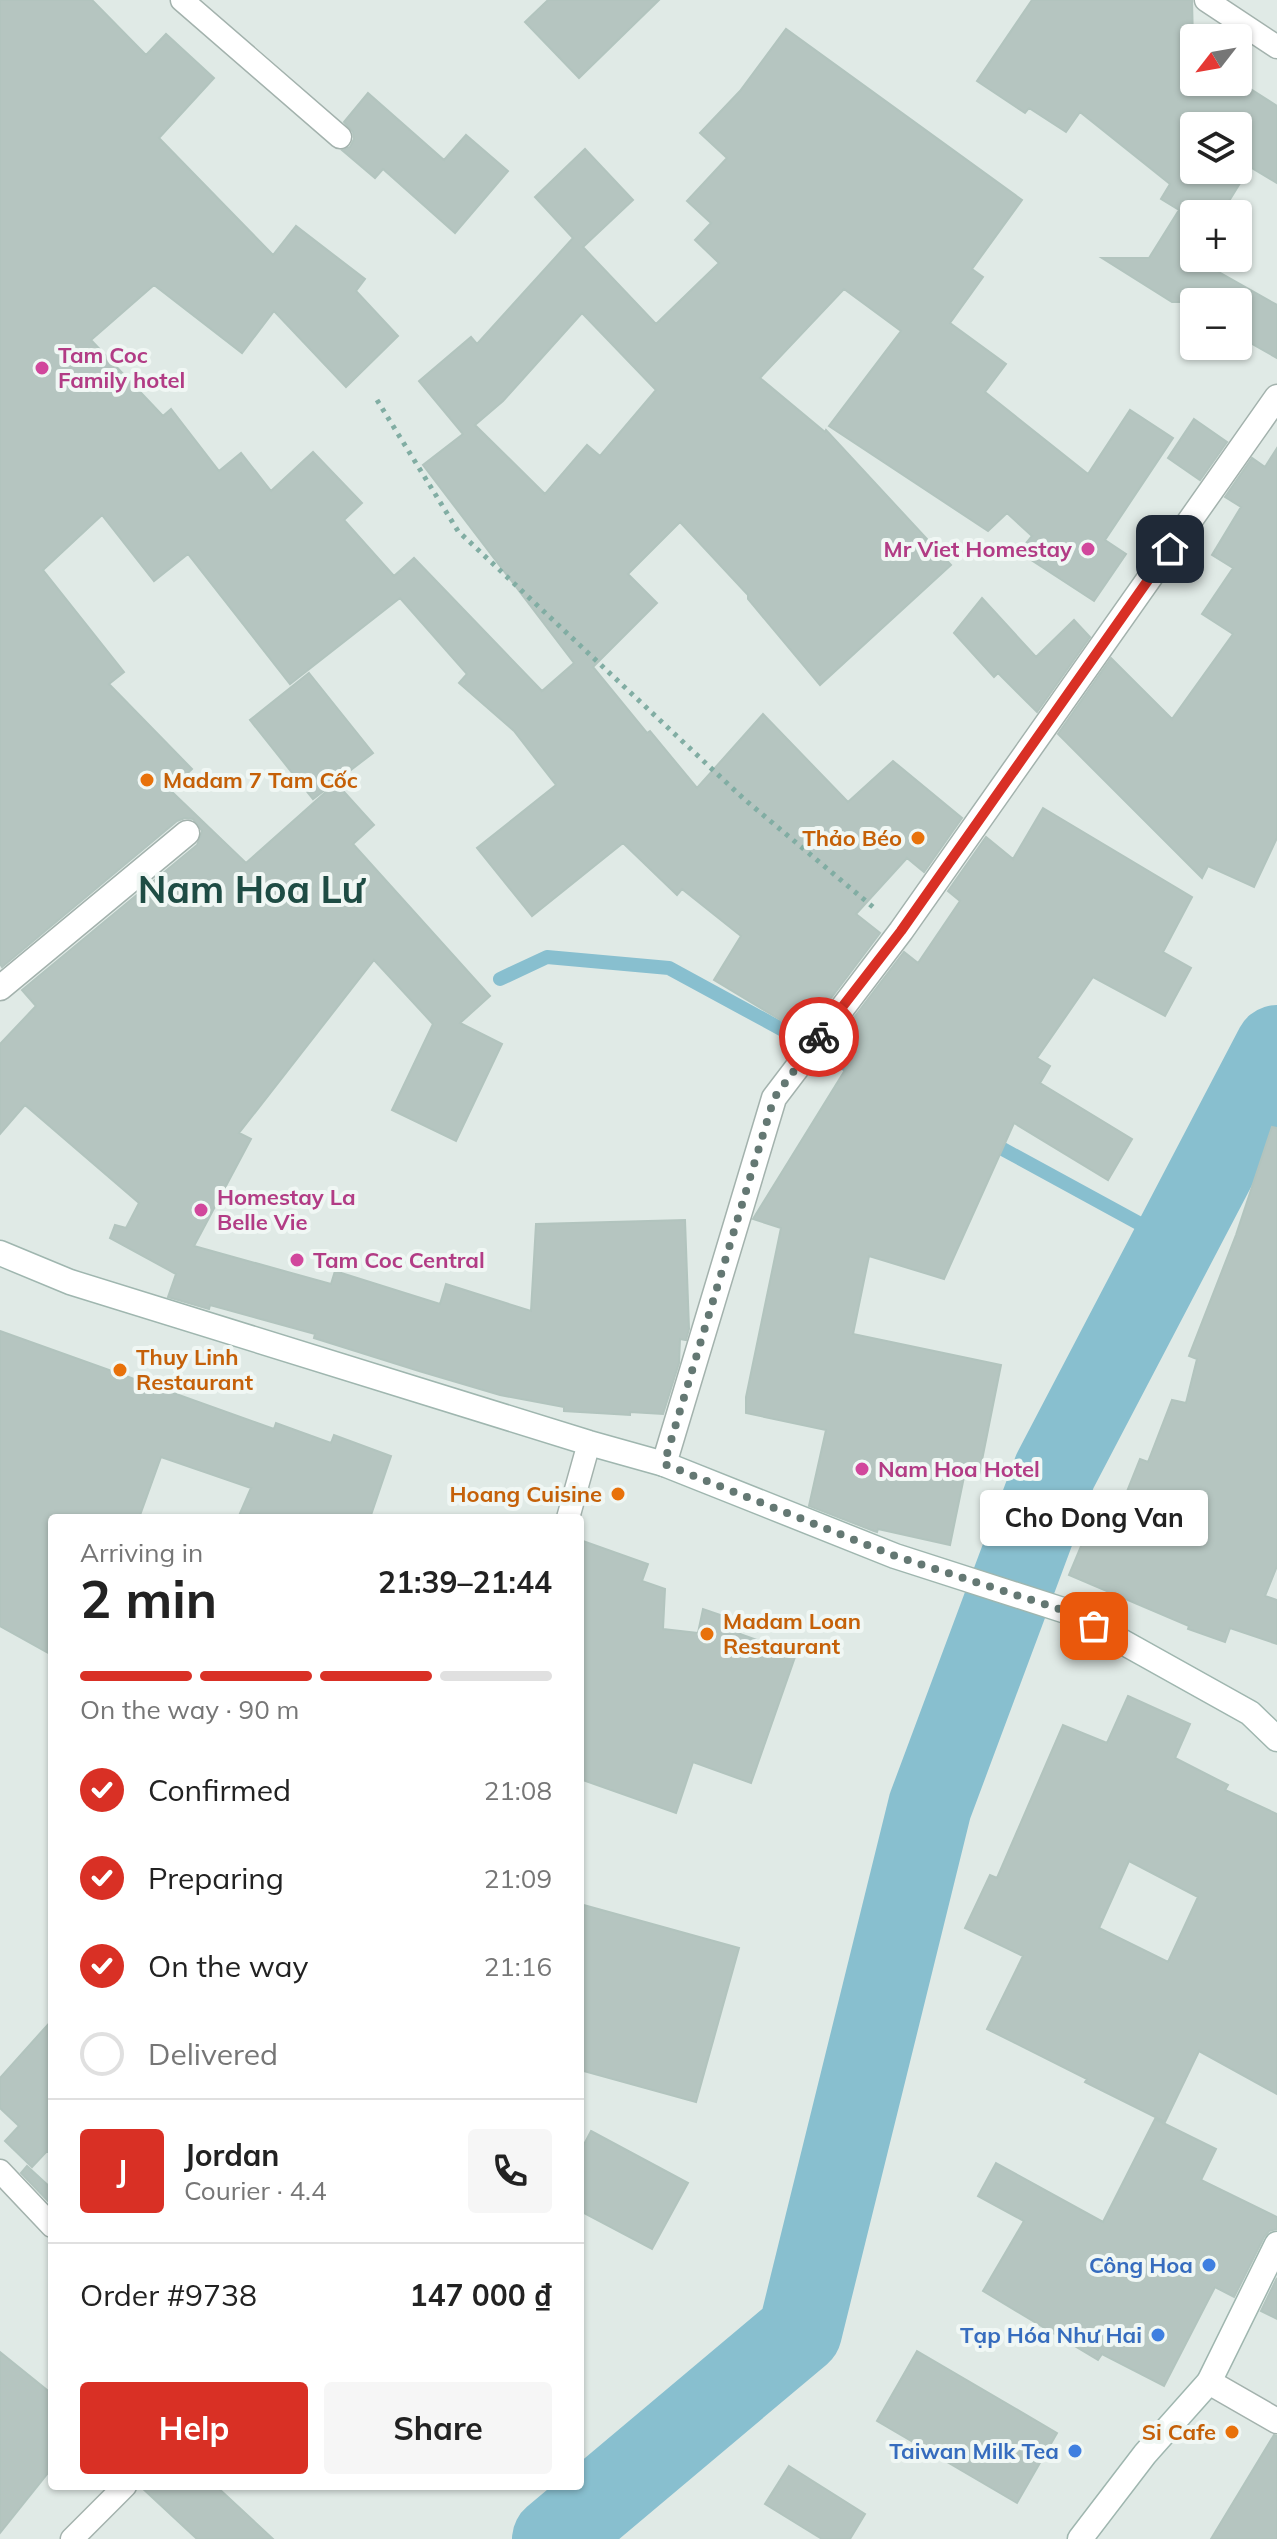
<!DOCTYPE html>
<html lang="en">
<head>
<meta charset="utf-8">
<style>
  body { margin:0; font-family:Mulish,sans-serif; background:#f6f6f6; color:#222; height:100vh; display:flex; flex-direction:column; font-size:30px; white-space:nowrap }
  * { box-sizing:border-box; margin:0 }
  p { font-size:26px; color:#767676 }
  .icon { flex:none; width:44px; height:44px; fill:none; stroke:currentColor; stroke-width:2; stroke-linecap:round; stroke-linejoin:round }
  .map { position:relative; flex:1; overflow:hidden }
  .panel { position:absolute; left:48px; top:1514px; width:536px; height:976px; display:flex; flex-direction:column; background:#fff; border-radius:8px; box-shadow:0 2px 6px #0004 }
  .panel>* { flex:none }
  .needle { width:52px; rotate:239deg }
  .fabs { position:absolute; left:1180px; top:24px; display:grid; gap:16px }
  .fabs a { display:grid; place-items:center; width:72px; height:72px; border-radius:8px; background:#fff; box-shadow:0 2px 6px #0004; font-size:40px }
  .pin { position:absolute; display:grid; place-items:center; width:68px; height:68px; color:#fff; margin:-34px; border-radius:16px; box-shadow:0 4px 12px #0006 }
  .courier { position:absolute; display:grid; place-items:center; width:80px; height:80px; margin:-40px; border:6px solid #d93025; border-radius:50%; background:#fff; color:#222; box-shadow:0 2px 10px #0007 }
  .bubble { position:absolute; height:56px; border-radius:8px; background:#fff; box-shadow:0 2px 6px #0004; font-size:26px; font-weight:700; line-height:56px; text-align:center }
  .head em { font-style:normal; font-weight:700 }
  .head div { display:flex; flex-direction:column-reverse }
  .head { display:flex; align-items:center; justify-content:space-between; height:136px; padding:0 32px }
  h1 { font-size:52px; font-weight:700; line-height:60px }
  .bar { display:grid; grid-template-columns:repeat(4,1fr); gap:12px 8px; align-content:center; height:96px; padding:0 32px }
  .bar i { height:10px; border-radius:6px; background:#e0e0e0 }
  .bar .selected { background:#d93025 }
  .bar p { grid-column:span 4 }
  .line { display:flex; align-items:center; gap:20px; padding:0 32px; border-top:2px solid #e0e0e0 }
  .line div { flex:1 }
  .round { display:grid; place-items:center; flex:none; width:84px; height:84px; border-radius:8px; background:#f6f6f6 }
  ol { padding:0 32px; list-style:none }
  li { display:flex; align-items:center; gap:24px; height:88px }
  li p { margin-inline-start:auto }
  li .icon { padding:8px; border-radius:50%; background:#d93025; color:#fff; stroke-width:4 }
  li:last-child { color:#767676 }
  li i { width:44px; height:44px; border:4px solid #e0e0e0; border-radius:50% }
  .primary-button { display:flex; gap:16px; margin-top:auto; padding:16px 32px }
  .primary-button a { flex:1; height:92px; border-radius:8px; background:#d93025; color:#fff; font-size:32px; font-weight:700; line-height:92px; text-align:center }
  .primary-button a+a { background:#f6f6f6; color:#222 }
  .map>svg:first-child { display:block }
</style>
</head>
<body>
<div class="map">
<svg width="1277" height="2539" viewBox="0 0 1277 2539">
  <rect width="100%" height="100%" fill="#e0eae6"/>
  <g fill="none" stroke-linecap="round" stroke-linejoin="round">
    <path stroke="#88bfcf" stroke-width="14" d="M500 979 547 957 669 968 864 1074
      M988 1141 1175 1243"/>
    <path stroke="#88bfcf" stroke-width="84" d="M554 2539 800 2332 930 1806 1055 1471 1277 1047"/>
  </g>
  <path fill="#b5c5c0" stroke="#b2c4be" stroke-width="2" fill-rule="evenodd" d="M0 0H92L146 55 166 34 214 78 159 138 273 255 296 226 365 279 356 291 398 336 346 387 274 311 242 353 154 285 91 340 163 416 171 409 219 471 241 453 271 491 313 452 362 503 344 520 394 576 414 558 542 691 574 663 423 465 463 434 419 381 471 337 477 344 573 238 535 197 585 149 633 200 583 247 656 324 719 263 695 240 711 223 687 201 727 158 700 133 740 91 786 29 1022 200 972 269 983 277 950 323 1006 364 985 392 1088 474 1130 410 1173 438 1105 540 1126 554 1094 601 1019 552 1032 536 1007 513 988 531 829 426 901 331 844 289 760 378 825 432 826 430 951 565 820 685 748 599V595L680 522 628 574 657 603 593 667 647 733 650 731 697 788 763 714 848 802 893 761 962 818 924 872 907 858 856 914 880 933 804 1034 714 980 741 936 682 889 677 895 623 843 532 916 477 848 556 785 514 731 459 683 467 674 400 598 290 684 188 554 154 581 102 515 43 570 124 672 109 684 192 769 170 790 246 863 336 783 374 825 353 844 490 996 460 1023 502 1044 456 1141 392 1110 433 1024 374 960 239 1133 251 1139 194 1246 331 1284 335 1271 440 1304 446 1284 531 1311 536 1224 685 1220 689 1329 686 1340 680 1339 679 1363 663 1414 630 1412V1415L564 1411V1407L500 1395 419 1371 314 1338 315 1334 210 1305 209 1309 168 1297 176 1274 110 1238 115 1225 126 1228 139 1203 25 1105 0 1134V1044L36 1006 22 990 197 845 202 831 193 819 185 818 177 821 2 967 0 964ZM582 313 656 390 600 456 587 445 545 494 475 425 503 401Z
    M548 0H659L579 78 525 22Z
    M1032 0H1192L1194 82 1238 81 1277 106V183L1250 167 1221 214H1194V258L1277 305V358L1238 336V302H1172L1102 258H1149L1179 210 1161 199 1170 184 1080 112 1066 132 1029 108 1025 113 977 81ZM1194 126H1238V170H1194Z
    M368 93 444 160 466 135 508 171 455 233 383 169 375 178 342 150 350 147 354 139 353 132 344 122Z
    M1194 419 1227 442 1200 480 1168 458Z
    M1277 448V838L1254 887 1208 866 1202 878 1058 734 1111 658 1172 719 1233 634 1202 614 1233 568 1212 555 1241 507 1225 497 1252 458 1265 467Z
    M982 598 1036 657 1074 620 1090 637 1037 712 998 673 994 677 954 633Z
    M309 673 373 753 313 799 250 720Z
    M1043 808 1192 897 1163 952 1191 968 1165 1016 1093 977 1037 1058 1050 1066 1040 1083 1132 1139 1108 1180 1014 1123 944 1279 869 1256 853 1334 1001 1365 979 1475 965 1472 950 1545 878 1529 877 1532 874 1531 809 1506 826 1430 746 1413V1397L781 1228 753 1219 850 1062 830 1049 904 952 918 963 960 901 948 891 986 837 1013 859Z
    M1272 1127 1277 1128V1566L1265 1596 1277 1600V1644L1230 1628 1225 1642 1188 1629 1189 1626 1069 1575 1092 1520 1112 1529 1140 1459 1148 1462 1172 1400 1186 1403 1197 1359 1189 1356 1236 1235Z
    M0 1331 274 1429 276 1423 331 1443 334 1435 391 1456 370 1518H238L251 1488 161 1457 139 1518H52V1655L0 1626Z
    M580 1540 648 1564 642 1581 665 1589 663 1629 698 1633 703 1609 744 1623 740 1634 796 1654 751 1783 693 1762 676 1813 580 1779Z
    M1128 1696 1190 1724 1175 1758 1228 1785 1225 1790 1277 1814V2094L1199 2051 1165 2122 1085 2082 1087 2079 987 2029 1023 1956 965 1928 990 1875 997 1878 1063 1725 1107 1743ZM1129 1861 1198 1897 1168 1962 1099 1928Z
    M580 1904 739 1948 696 2102 580 2070Z
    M52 2020V2155L47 2151 32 2167 5 2141 19 2126 0 2108V2078Z
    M1155 2119 1216 2149 1201 2180 1277 2217V2229L1269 2231 1264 2237 1234 2297 1215 2287 1164 2386 1102 2354 1098 2360 983 2291 1024 2221 978 2196 996 2163 1103 2222Z
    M591 2131 688 2183 652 2249 580 2211V2152Z
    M27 2166 52 2189V2196L48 2201 21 2173Z
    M1277 2278V2319L1261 2311Z
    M917 2351 1057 2433 1017 2503 877 2421Z
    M0 2352 52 2394V2468L0 2533Z
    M1274 2435 1277 2436V2539H1211Z
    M789 2466 865 2514 850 2539H822L765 2504Z
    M140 2486H216L273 2539H197Z"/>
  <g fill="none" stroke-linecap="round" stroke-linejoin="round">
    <g stroke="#a3b2ad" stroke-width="25">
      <path id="lane" d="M182 0 340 137
        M1206 0 1277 47
        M568 1518 589 1443
        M0 2171 52 2226
        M72 2539 125 2486"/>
    </g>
    <g stroke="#a3b2ad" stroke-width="27">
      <path id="street" d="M0 988 187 833
        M664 1464 774 1098 901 931 1277 397
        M1209 2382 1277 2421"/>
    </g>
    <g stroke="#9fb6af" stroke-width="27">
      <path id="secondary" d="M0 1253 70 1282 589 1443 664 1464 895 1556 1069 1612 1250 1713 1277 1739
        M1080 2539 1145 2454 1209 2382 1277 2244"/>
    </g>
    <path stroke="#81ada3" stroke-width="5" stroke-dasharray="4 6" stroke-linecap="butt" d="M377 400 458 531 744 799 873 907"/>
    <use href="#lane" stroke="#fff" stroke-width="22"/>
    <use href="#street" stroke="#fff" stroke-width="24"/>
    <use href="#secondary" stroke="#fff" stroke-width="24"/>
  </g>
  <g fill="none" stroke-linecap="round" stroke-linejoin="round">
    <path stroke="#647873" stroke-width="8" stroke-dasharray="0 14.4" d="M819 1037 774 1098 664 1464 895 1556 1069 1612 1094 1626"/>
    <path stroke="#d93025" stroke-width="10" d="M819 1037 901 931 1170 549"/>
  </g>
  <g fill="#d1479c" stroke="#f0f7f4" stroke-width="3">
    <circle cx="42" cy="368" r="8"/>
    <circle cx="1088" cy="549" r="8"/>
    <circle cx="201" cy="1210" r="8"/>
    <circle cx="297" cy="1260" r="8"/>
    <circle cx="862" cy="1469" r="8"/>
  </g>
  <g fill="#e8710a" stroke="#f0f7f4" stroke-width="3">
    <circle cx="147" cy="780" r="8"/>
    <circle cx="918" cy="838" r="8"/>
    <circle cx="120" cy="1370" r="8"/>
    <circle cx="618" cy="1494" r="8"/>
    <circle cx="707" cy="1634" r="8"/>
    <circle cx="1232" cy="2432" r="8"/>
  </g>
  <g fill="#3f7fe0" stroke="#f0f7f4" stroke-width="3">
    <circle cx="1209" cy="2265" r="8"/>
    <circle cx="1158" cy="2335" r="8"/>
    <circle cx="1075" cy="2451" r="8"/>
  </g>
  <g text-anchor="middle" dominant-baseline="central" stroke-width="8" stroke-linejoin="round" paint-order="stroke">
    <g font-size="22" font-weight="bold" fill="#b23c85" stroke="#f0f7f4" text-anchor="start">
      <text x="58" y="355">Tam Coc<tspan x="58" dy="25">Family hotel</tspan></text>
      <text x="1072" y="549" text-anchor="end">Mr Viet Homestay</text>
      <text x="217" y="1197">Homestay La<tspan x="217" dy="25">Belle Vie</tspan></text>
      <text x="313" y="1260">Tam Coc Central</text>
      <text x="878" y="1469">Nam Hoa Hotel</text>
    </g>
    <g font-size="22" font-weight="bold" fill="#c56008" stroke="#f0f7f4" text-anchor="start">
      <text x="163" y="780">Madam 7 Tam Cốc</text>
      <text x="902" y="838" text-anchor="end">Thảo Béo</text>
      <text x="136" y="1357">Thuy Linh<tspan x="136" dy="25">Restaurant</tspan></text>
      <text x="602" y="1494" text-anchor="end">Hoang Cuisine</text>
      <text x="723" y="1621">Madam Loan<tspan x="723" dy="25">Restaurant</tspan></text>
      <text x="1216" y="2432" text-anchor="end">Si Cafe</text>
    </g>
    <g font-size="22" font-weight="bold" fill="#366cbe" stroke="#f0f7f4" text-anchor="end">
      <text x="1193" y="2265">Công Hoa</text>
      <text x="1142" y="2335">Tạp Hóa Như Hai</text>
      <text x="1059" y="2451">Taiwan Milk Tea</text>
    </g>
    <g font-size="38" font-weight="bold" fill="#1e4c44" stroke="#f0f7f4">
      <text x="251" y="889">Nam Hoa Lư</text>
    </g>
  </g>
</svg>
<div class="fabs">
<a><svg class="needle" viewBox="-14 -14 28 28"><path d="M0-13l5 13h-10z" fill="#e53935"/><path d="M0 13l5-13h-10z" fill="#767676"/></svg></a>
<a><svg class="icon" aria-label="layers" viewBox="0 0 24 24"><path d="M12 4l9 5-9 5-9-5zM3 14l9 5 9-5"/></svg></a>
<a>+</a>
<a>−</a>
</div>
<div class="pin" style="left:1094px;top:1626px;background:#ea580c"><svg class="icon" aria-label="bag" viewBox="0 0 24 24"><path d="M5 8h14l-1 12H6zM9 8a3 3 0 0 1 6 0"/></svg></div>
<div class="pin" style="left:1170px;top:549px;background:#1f2937"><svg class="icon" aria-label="home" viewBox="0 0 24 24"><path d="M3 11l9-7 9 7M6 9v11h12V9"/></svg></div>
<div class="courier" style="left:819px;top:1037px"><svg class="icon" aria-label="bike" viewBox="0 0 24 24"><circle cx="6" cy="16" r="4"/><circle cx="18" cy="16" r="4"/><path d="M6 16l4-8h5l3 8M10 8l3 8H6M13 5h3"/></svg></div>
<div class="bubble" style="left:980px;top:1490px;width:228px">Cho Dong Van</div>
<section class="panel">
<div class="head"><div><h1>2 min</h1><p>Arriving in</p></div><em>21:39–21:44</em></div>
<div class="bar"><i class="selected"></i><i class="selected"></i><i class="selected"></i><i></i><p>On the way · 90 m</p></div>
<ol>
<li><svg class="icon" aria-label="check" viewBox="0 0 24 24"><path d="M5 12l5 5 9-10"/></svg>Confirmed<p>21:08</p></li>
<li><svg class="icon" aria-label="check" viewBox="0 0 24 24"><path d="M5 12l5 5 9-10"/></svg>Preparing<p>21:09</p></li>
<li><svg class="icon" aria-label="check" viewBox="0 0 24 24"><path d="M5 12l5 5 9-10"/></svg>On the way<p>21:16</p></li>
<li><i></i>Delivered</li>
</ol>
<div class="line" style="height:144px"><b class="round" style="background:#d93025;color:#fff">J</b><div><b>Jordan</b><p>Courier · 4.4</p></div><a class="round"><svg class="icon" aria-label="phone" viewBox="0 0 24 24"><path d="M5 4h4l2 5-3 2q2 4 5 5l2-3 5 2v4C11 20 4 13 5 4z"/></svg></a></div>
<div class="line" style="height:104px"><div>Order #9738</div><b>147 000 ₫</b></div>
<div class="primary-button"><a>Help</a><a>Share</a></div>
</section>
</div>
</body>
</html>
